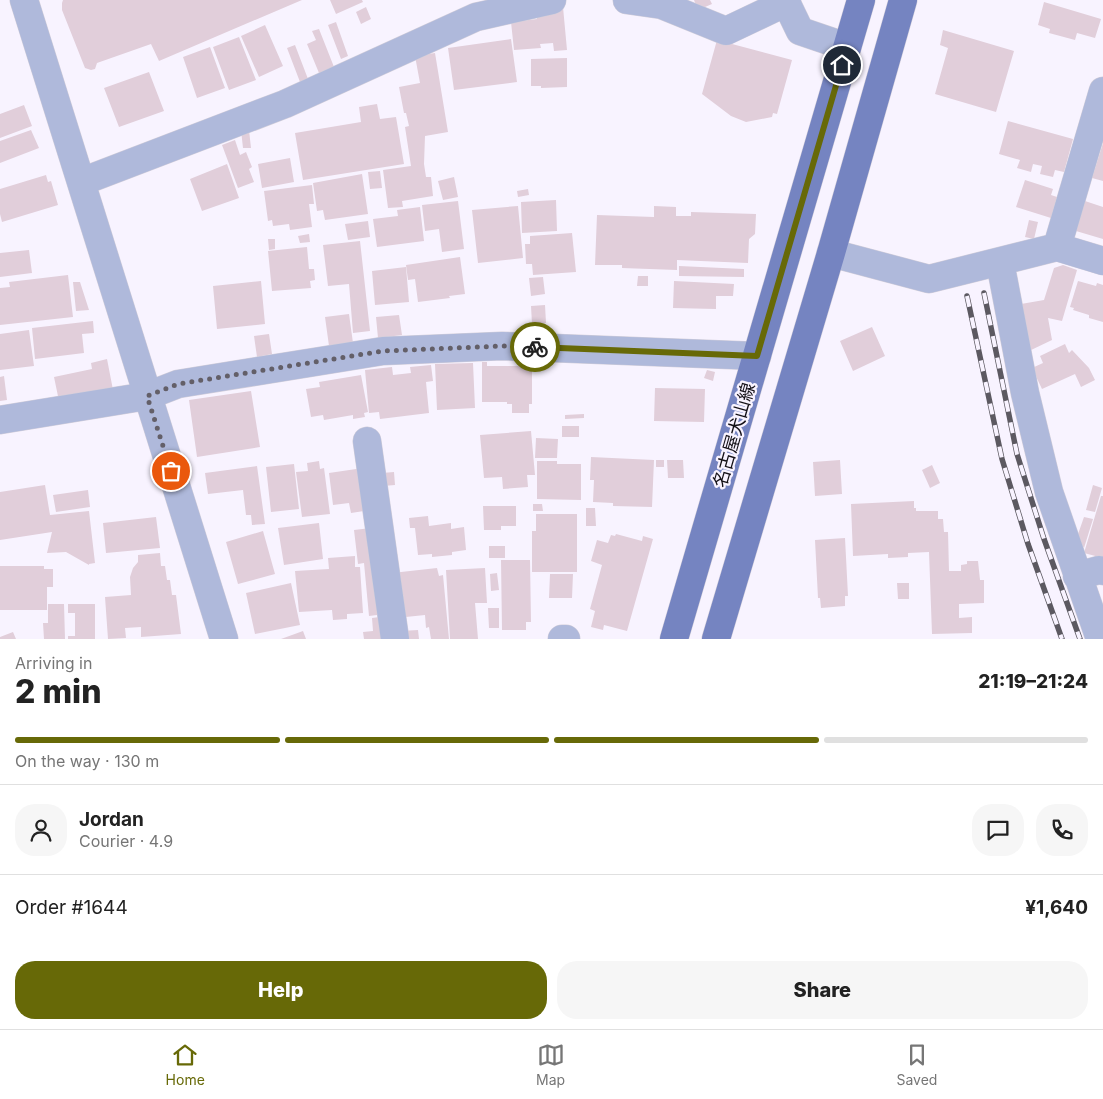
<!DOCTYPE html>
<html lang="en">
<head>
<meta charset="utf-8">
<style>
  body { margin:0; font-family:Inter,"Noto Sans JP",sans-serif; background:#f6f6f6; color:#222; height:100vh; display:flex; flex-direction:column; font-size:19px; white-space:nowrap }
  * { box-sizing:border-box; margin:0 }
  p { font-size:16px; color:#767676 }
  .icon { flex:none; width:28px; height:28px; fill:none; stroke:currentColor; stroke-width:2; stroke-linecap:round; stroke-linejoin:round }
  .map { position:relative; height:639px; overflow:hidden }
  .panel { display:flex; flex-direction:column; background:#fff; flex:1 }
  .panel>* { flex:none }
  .pin { position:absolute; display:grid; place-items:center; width:42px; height:42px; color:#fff; margin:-21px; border:2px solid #fff; border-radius:50%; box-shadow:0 1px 5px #0007 }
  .courier { position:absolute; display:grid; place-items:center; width:50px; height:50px; margin:-25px; border:4px solid #676907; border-radius:50%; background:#fff; color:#222; box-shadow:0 1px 6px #0007 }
  .headline em { font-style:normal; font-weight:800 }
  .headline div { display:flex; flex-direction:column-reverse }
  .headline { display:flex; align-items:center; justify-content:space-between; height:85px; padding:0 15px }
  h1 { font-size:32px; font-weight:800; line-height:38px }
  .bar { display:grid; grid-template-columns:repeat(4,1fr); gap:8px 5px; align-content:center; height:60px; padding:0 15px }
  .bar i { height:6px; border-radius:4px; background:#e0e0e0 }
  .bar .current { background:#676907 }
  .bar p { grid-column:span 4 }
  .line { display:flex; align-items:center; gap:12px; padding:0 15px; border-top:1px solid #e0e0e0 }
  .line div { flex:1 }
  .round { display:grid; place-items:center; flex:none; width:52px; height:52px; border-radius:20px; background:#f6f6f6 }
  .button { display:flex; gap:10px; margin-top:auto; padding:10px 15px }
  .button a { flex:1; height:58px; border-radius:20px; background:#676907; color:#fff; font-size:20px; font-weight:800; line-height:58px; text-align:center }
  .button a+a { background:#f6f6f6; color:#222 }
  .menu { display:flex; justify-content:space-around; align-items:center; height:70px; border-top:1px solid #e0e0e0; background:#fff; font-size:14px; color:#767676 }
  .menu a { display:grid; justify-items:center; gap:2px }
  .menu .current { color:#676907 }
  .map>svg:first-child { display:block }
</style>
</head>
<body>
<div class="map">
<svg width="1103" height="639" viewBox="0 0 1103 639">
  <rect width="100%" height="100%" fill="#f8f3ff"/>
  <path fill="#e1ceda" d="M63 0H302L159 61 151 44 97 63 95 69 91 70 85 68 62 10V3Z
    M330 0H362L363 2 336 14Z
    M694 0H710L712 4 698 10Z
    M1044 2 1101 19 1095 38 1077 33 1075 40 1049 33 1050 29 1038 25Z
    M366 7 371 19 361 24 356 12Z
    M563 7 567 50 554 51 553 43 540 44 541 48 514 50 511 22 537 19 536 10Z
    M336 22 348 56 341 59 328 25Z
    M265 25 283 66 259 77 241 36Z
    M319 29 334 67 319 73 307 44 316 40 312 31Z
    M943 30 1014 51 996 112 935 94 948 48 940 45Z
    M239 37 256 80 229 90 213 47Z
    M511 39 517 82 454 90 448 48Z
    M717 40 792 60 777 114 773 113 772 117 746 122 731 116 702 94Z
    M295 45 308 79 300 82 287 48Z
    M210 47 225 88 197 98 183 57Z
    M435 53 448 132 425 136 424 164 426 177H431L433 196 402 201 403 207 388 208 383 170 411 166 405 127 409 126 406 113H404L399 87 420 83 415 56Z
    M567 58V87L541 88V86H531V59Z
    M149 72 164 111 119 127 104 88Z
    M377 104 380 119 396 117 404 164 303 180 295 133 361 122 359 107Z
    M24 105 32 126 0 138V114Z
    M1008 121 1073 139 1064 172 1055 170 1053 177 1040 174 1042 166 1033 164 1031 172 1017 168 1020 160 999 154Z
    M31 130 39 148 0 163V141Z
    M241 130H249L251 148H243Z
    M1103 136V181L1092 178 1103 143 1101 142Z
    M235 140 240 155 246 152 252 167 249 169 254 182 238 188 222 145Z
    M290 158 294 182 262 188 258 164Z
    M227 164 239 198 202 211 190 179Z
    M380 171 382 188 370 189 368 172Z
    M362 174 368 214 325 220 323 210 317 211 313 183Z
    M46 175 48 182 51 181 58 205 2 222 0 214V189Z
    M454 177 458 197 443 200 438 181Z
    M1025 180 1053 189 1051 195 1057 197 1051 218 1016 207Z
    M312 185 314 204H309L312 227 290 230 289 224 273 226 272 220 268 221 264 191Z
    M528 189 529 195 518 197 517 191Z
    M556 200 557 231 522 233 521 202Z
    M458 201 464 249 442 252 439 229 425 231 422 205Z
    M1085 201 1103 207V239L1076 231Z
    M518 206 523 258 478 263 472 210Z
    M654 206 676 207V216H691V212L756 214 755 234 749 239 748 263 677 260V270L622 268V265H595L597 215 654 217Z
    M420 207 424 241 377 247 373 219 398 216 397 210Z
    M1029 220 1038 222 1034 239 1025 237Z
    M368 221 370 237 348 240 345 224Z
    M572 233 576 272 533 275 532 264H526L525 244H530V236Z
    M309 234 310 242 300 243 298 236Z
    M268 239H275V249L269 250Z
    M360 241 370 331 353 333 349 284 328 286 323 245Z
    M307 247 309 269H314L315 280 310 281 311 288 272 291 268 251Z
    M29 250 32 273 0 277V253Z
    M460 257 465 294 449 296 450 298 418 302 415 279 408 280 406 265Z
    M1063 265 1077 270 1062 321 1048 318 1052 340 1029 351 1021 304 1044 300 1054 268Z
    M679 266 744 269V277L679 276Z
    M406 267 409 302 375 305 372 271Z
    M68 275 73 317 0 325V288L10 287 9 282Z
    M638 276H648V286H637Z
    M543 277 545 294 531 296 529 278Z
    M261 281 265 324 217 329 213 286Z
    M674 281 734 284 733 296H716V309L673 308Z
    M1078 281 1096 286 1097 283 1103 285V322L1089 318V315L1073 310 1074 308 1070 307Z
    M73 282H80L89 310 76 311Z
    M545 305 546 323 532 324 531 306Z
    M349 314 353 343 329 346 325 317Z
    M399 315 402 335 378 338 376 317Z
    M93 321 94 333 82 334 84 353 35 359 32 328Z
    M872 327 885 356 853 371 840 341Z
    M29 330 34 366 0 370V334Z
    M269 334 272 354 257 357 254 336Z
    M1065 344 1069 353 1072 350 1089 368 1095 380 1081 387 1075 374 1042 389 1032 368 1043 363 1040 356Z
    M107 359 114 395 59 401 54 377 92 369 91 363Z
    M482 362H487V366H532V404H529V413H512V404H507V402H482Z
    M473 363 475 408 437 410 435 364Z
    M431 365 433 381 426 382 429 413 380 419 379 412 369 413 365 370 392 367 393 375 411 373 410 367Z
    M707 370 715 372 713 381 704 378Z
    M361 375 368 412 364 413 365 417 353 419V415L324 420 323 415 311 417 306 389 320 387 319 382Z
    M4 376 7 400 0 401V377Z
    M655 388 705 389 704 422 654 421Z
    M251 391 260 447 197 457 189 400Z
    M584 414V418L565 419V415Z
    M562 426H579V437H562Z
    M531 431 535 475H527L528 487 503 489 502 477 484 478 480 435Z
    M536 438 558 439 557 458H535Z
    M591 457 654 460 652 507 613 506V503L593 502 594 480H590Z
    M656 460H664V467H656Z
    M667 460H683L684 478H668Z
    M840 460 842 494 815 496 813 462Z
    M319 461 320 469 324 468 330 514 302 517 296 472 308 471 307 463Z
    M537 461H557V464H581V500L537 499Z
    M294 464 299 509 271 512 266 467Z
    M932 465 940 483 930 488 922 470Z
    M257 466 265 524 252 525 251 515H246L243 490 208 494 205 473Z
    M363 468 364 511 351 513 349 503 333 505 329 473Z
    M394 472 395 485 383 486 382 473Z
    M45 485 50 515 89 511 95 563 89 564V565L66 552 47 553 52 532 0 540V492Z
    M1093 485 1102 488 1095 512 1086 510Z
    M88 490 90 507 56 512 53 495Z
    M1101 496H1103V558L1084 553Z
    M914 501V508H916V511H938V519H943L944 532H948L949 571H961V565L967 564V561H978L980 580H984V603L959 604V618L972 617V633L932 634 929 552 908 553V557L888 558V554L853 556 851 504Z
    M533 504H542L543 511H533Z
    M483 506H516V526H501V530H484Z
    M586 508H595L596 526H586Z
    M536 514H577V572H532V531H536Z
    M428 516 429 526 451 523V529L464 527 466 550 452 552V555L432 557V554L418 555 415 528H410L409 518Z
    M156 517 160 548 106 553 103 523Z
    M1084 517 1093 519 1084 548 1077 537Z
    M319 523 323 559 284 565 278 528Z
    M371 528 383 610 377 611V615L369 616 364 563 358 564 354 530Z
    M263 531 275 574 238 584 226 542Z
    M616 534 642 541 643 536 653 539 627 631 604 625 603 630 591 627 595 611 590 609 602 565 591 561 597 540 608 543 611 535 615 536Z
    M845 538 848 596H845V606L821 608 820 598H818L815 540Z
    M489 546H505V558H489Z
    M160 553 161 566H165L167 580H170L172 595H176L181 634 141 637V627L125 628 126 638 108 639 105 597 131 595 130 577 133 568 138 562V555Z
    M355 556V567H360L363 613 347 614V619L333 620 332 610 299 612 295 571 329 569 328 558Z
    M501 560H530L531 622H526V630H502Z
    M0 566H44V569H53V587H47V610H0Z
    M437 568 439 576 443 575 449 639H431L429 627 426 628 425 615 396 618 392 573Z
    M485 568 487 603H475L478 639H450L446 570Z
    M497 573 499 590 491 591 490 574Z
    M550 574H573L572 598H549Z
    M291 583 300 625 255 634 246 593Z
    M897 583H909V599H898Z
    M48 604H64L65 639H44L43 623H48Z
    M68 604H95V639H68V636H75V613H68Z
    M488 608H499V628H489Z
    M387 616 390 639H364L363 632 373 631 372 618Z
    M418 630 419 639H402L401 631Z
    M303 631 306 639H281Z
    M13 632 16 639H0V637Z"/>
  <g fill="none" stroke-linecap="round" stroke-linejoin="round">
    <g stroke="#d3cfda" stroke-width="29">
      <path id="minor" d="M24 0 224 639
        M627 0 662 5 726 31 787 2
        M785 0 800 31 847 47
        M81 182 285 104 476 17 552 0
        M1057 247 1103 261
        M831 253 929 279 1057 247 1103 91
        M1000 262 1025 393 1049 492 1100 639
        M0 420 147 396 178 384 383 351 502 346 757 356
        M367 441 395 639
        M1077 576 1099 570 1103 571
        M562 639H566"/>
    </g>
    <g stroke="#d3cfda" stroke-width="29">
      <path id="major" d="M674 639 861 0
        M716 639 831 253 903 0"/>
    </g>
    <use href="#minor" stroke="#afb9db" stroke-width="28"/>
    <use href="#major" stroke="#7584c1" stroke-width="28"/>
    <g stroke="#5c5961" stroke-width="5.5">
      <path id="rail" d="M984 293 1017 454 1044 539 1080 639
        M967 296 1002 459 1028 544 1062 639"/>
    </g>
    <use href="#rail" stroke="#f8f3ff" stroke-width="4" stroke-dasharray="11" stroke-linecap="butt"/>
  </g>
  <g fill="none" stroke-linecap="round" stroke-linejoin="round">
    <path stroke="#635f68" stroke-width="5" stroke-dasharray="0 9" d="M171 471 147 396 178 384 383 351 502 346 535 347"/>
    <path stroke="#676907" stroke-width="6" d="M535 347 757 356 842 65"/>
  </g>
  <g text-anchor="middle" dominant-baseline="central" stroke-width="4.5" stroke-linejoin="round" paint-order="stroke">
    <g font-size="18" fill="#131016" stroke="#f8f3ff">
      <text transform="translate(734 435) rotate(-74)">名古屋犬山線</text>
    </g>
  </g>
</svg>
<div class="pin" style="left:171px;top:471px;background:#ea580c"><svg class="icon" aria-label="bag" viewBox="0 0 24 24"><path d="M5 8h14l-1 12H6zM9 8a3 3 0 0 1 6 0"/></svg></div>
<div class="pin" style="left:842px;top:65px;background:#1f2937"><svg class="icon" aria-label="home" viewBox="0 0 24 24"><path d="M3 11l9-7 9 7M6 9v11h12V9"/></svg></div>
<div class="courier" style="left:535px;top:347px"><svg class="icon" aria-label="bike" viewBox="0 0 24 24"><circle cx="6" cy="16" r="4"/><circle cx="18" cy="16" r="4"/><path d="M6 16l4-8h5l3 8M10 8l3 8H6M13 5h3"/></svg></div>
</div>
<section class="panel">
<div class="headline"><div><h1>2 min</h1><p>Arriving in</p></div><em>21:19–21:24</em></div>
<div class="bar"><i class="current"></i><i class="current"></i><i class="current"></i><i></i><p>On the way · 130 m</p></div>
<div class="line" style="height:90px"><a class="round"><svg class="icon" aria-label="person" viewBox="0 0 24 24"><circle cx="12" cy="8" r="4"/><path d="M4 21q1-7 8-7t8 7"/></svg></a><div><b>Jordan</b><p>Courier · 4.9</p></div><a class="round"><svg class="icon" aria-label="chat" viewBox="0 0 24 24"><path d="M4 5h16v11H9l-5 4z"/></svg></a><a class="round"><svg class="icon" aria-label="phone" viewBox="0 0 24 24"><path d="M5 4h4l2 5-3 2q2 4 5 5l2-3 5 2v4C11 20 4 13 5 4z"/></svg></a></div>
<div class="line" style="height:65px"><div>Order #1644</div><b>¥1,640</b></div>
<div class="button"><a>Help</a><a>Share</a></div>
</section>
<nav class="menu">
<a class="current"><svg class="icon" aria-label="home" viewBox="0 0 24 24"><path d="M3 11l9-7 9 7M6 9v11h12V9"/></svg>Home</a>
<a><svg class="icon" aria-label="map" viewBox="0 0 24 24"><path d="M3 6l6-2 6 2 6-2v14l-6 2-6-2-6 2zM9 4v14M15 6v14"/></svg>Map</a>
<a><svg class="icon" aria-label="saved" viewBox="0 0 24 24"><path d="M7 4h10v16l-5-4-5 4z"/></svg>Saved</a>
</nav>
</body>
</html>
